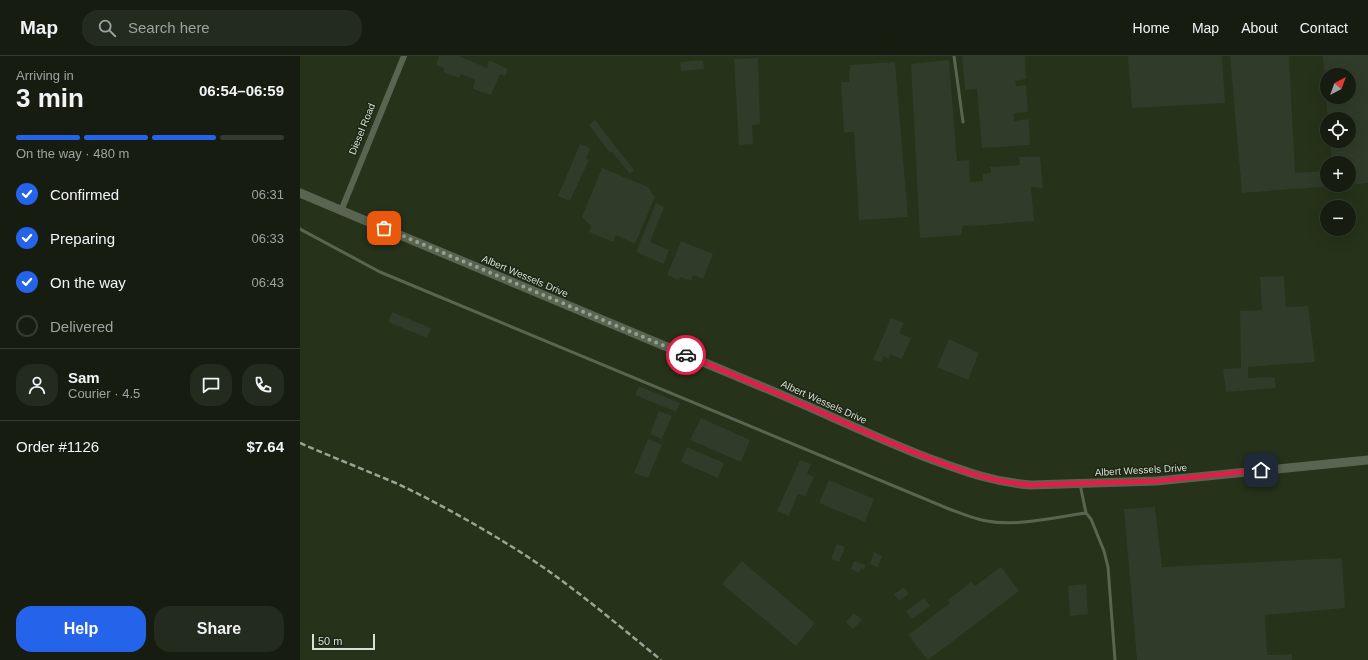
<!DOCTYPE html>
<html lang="en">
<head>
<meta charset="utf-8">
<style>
  body { margin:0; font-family:Arial,sans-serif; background:#232a1e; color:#f1f3f6; height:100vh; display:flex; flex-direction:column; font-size:15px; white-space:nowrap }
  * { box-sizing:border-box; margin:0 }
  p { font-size:13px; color:#9ea29f }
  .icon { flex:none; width:22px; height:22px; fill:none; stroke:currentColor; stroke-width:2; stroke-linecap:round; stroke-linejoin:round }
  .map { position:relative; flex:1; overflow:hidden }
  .panel { display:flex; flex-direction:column; background:#161d10; width:300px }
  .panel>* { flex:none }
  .needle { width:26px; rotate:41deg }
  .buttons { position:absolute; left:1020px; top:12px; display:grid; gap:8px }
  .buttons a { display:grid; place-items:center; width:36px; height:36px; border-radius:50%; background:#161d10; box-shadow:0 4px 16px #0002,0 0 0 1px #353b30; font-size:20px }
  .scale { position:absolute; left:12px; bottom:10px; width:63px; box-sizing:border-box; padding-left:4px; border:2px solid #d9dfd4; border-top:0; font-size:11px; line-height:14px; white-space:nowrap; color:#d9dfd4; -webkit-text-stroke:3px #1d2715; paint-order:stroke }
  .pin { position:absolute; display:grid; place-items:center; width:34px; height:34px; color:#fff; margin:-17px; border-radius:8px; box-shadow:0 2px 6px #0006 }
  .courier { position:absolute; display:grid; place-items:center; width:40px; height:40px; margin:-20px; border:3px solid #e11d48; border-radius:50%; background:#fff; color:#222; box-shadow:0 1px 5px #0007 }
  .overview em { font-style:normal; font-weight:700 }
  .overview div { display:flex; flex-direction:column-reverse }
  .overview { display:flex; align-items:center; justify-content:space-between; height:68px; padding:0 16px }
  h1 { font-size:26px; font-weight:700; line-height:30px }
  .bar { display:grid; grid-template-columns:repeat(4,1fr); gap:6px 4px; align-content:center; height:48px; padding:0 16px }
  .bar i { height:5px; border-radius:3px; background:#353b30 }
  .bar .selected { background:#2563eb }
  .bar p { grid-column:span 4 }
  .line { display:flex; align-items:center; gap:10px; padding:0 16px; border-top:1px solid #353b30 }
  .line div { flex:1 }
  .round { display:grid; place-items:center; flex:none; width:42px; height:42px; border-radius:16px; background:#232a1e }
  ol { padding:0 16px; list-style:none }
  li { display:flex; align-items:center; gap:12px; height:44px }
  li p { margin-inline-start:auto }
  li .icon { padding:4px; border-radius:50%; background:#2563eb; color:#fff; stroke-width:4 }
  li:last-child { color:#9ea29f }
  li i { width:22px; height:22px; border:2px solid #353b30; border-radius:50% }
  .cta { display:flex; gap:8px; margin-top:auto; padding:8px 16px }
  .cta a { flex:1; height:46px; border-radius:16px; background:#2563eb; color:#fff; font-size:16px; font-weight:700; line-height:46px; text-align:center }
  .cta a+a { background:#232a1e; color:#f1f3f6 }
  header { display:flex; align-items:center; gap:24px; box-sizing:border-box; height:56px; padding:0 20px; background:#161d10; border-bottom:1px solid #353b30 }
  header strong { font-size:19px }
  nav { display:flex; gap:22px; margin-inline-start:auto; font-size:14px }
  .search { width:280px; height:36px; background:#232a1e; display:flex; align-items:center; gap:10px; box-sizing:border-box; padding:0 14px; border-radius:16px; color:#9ea29f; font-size:15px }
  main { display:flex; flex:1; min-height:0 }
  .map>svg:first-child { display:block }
</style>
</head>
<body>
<header>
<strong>Map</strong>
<div class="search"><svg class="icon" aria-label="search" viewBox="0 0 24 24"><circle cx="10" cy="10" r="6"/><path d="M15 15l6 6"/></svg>Search here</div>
<nav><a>Home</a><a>Map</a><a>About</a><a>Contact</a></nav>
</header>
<main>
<section class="panel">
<div class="overview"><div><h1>3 min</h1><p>Arriving in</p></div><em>06:54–06:59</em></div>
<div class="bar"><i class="selected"></i><i class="selected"></i><i class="selected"></i><i></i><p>On the way · 480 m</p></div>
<ol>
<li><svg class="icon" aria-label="check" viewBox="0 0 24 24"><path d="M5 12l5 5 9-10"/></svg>Confirmed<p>06:31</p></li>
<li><svg class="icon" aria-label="check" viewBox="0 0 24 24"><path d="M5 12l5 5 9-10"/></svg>Preparing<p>06:33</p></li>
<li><svg class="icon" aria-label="check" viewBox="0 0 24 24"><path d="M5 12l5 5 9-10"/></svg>On the way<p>06:43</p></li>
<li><i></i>Delivered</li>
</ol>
<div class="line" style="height:72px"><a class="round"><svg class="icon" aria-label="person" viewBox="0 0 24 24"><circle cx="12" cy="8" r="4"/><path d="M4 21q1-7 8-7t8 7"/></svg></a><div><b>Sam</b><p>Courier · 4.5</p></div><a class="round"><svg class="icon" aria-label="chat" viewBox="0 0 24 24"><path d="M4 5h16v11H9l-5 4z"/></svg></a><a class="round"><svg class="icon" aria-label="phone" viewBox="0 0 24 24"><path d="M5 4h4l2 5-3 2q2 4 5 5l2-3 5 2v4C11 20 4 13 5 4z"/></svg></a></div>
<div class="line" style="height:52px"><div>Order #1126</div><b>$7.64</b></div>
<div class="cta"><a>Help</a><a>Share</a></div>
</section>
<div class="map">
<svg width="1068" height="604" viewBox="0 0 1068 604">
  <rect width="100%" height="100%" fill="#1d2715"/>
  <path fill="#26321a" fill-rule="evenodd" d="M0 0H1068V604H0ZM1027 19H1049V41H1027ZM1027 63H1049V85H1027ZM1027 107H1049V129H1027ZM1027 151H1049V173H1027Z"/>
  <path fill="#313b29" d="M139 0H159L187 12 189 4 208 13 205 20 200 18 191 39 173 33 175 24 161 18 159 22 143 16 144 12 136 9Z
    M662 0H725L726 23 715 25 716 30 726 29 728 56 714 57V65L729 63 730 89 682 92 677 33 665 34Z
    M828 0H922L925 47 832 52Z
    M930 0H989L995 117 1027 115V129H1032V130L942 137Z
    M1023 0H1068V127L1049 129V107H1032L1030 85H1049V63H1028L1026 41H1049V19H1027V35H1026Z
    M458 2 460 68 452 69 453 88 439 89 434 3Z
    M403 4 404 13 381 15 380 6Z
    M649 4 657 105 669 104 670 126 683 125V118L691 117 690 111 720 109 719 101H740L743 132 731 131 734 165 673 170 663 169 661 179 620 182 611 8Z
    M595 6 608 161 559 164 554 76 544 77 541 26H549L550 9Z
    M295 64 334 114 330 118 312 96 310 97 289 69Z
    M280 88 290 92 286 102 289 104 270 145 258 140Z
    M302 112 348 131 355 141 335 188 316 179 313 186 289 176 291 170 282 161Z
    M356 147 364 151 350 186 369 194 364 208 336 196Z
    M381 185 413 198 403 223 393 219 391 225 380 221 379 224 367 219Z
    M984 220 986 251 1008 250 1015 306 948 311V322L974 321 976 332 926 336 923 313 941 312 940 255 962 254 960 221Z
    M92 256 131 272 127 282 88 266Z
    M591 262 604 267 599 277 611 282 602 303 590 298 588 303 584 300 581 306 573 304Z
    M649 283 679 297 668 324 637 311Z
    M339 330 380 347 376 356 335 339Z
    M359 355 372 360 362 383 350 378Z
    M401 362 450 384 441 406 390 384Z
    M348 383 362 389 348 422 334 417Z
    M387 391 424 407 418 422 381 406Z
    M500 404 511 408 507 418 514 421 505 441 498 438 489 460 477 455Z
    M529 424 574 443 565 466 519 447Z
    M855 451 862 511 1042 502 1045 552 965 559 967 599 992 598V604H837L824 453Z
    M537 488 545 491 539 506 531 503Z
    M574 496 582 500 578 511 570 508Z
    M442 505 515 567 496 590 422 528Z
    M554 505 566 509 564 514 561 512 559 517 551 513Z
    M701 511 719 535 628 604 608 579 650 547 648 544 671 526 675 530Z
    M786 528 788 558 770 560 768 530Z
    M604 531 609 538 599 545 594 538Z
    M624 542 630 550 612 563 606 555Z
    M554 557 562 564 553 573 546 566Z"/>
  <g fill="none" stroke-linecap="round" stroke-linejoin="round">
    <path stroke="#5a6551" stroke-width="3" d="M654 0 663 66
      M0 173 80 216 649 453C661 457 674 463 687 465 716 471 756 461 786 457
      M780 428 786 457 791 463 804 495 808 511 815 604"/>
    <path stroke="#5a6551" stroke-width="6" d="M41 155 104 0"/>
    <path stroke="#5a6551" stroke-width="9" d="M0 137C151 201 303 263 453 327 512 351 569 379 628 402 664 415 692 426 731 429L857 425 1068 404"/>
    <path stroke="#9da497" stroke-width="2.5" stroke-dasharray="6 3" stroke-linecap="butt" d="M0 387C32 401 65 414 98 428 138 447 177 469 214 492 267 525 313 565 361 604"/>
  </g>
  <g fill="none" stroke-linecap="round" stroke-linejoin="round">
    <path stroke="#979f91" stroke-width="4" stroke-dasharray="0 7.2" d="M84 172 386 299"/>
    <path stroke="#e11d48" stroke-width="5" d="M386 299C436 320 485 340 534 362 565 376 597 390 629 402 664 416 693 426 731 429L857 425 961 414"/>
  </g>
  <g text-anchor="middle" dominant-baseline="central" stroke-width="3" stroke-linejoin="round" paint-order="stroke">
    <g font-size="10" fill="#d9dfd4" stroke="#1d2715">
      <text transform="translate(62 73) rotate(-68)">Diesel Road</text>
      <text transform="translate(225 220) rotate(23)">Albert Wessels Drive</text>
      <text transform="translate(524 346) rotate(24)">Albert Wessels Drive</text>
      <text transform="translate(841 414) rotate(-3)">Albert Wessels Drive</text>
    </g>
  </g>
</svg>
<div class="buttons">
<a><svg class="needle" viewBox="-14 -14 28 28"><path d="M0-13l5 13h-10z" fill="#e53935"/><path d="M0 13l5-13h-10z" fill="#9ea29f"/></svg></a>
<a><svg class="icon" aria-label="locate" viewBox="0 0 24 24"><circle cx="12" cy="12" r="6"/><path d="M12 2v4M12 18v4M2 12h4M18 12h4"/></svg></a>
<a>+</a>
<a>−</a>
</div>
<div class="scale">50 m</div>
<div class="pin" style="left:84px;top:172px;background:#ea580c"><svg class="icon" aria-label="bag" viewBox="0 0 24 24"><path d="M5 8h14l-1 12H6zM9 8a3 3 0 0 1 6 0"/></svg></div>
<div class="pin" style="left:961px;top:414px;background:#1f2937"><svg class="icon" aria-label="home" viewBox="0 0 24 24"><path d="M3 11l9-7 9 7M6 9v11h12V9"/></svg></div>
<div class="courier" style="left:386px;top:299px"><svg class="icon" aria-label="car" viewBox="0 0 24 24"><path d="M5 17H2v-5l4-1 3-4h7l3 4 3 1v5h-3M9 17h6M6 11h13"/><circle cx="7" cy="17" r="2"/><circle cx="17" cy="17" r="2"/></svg></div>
</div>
</main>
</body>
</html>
